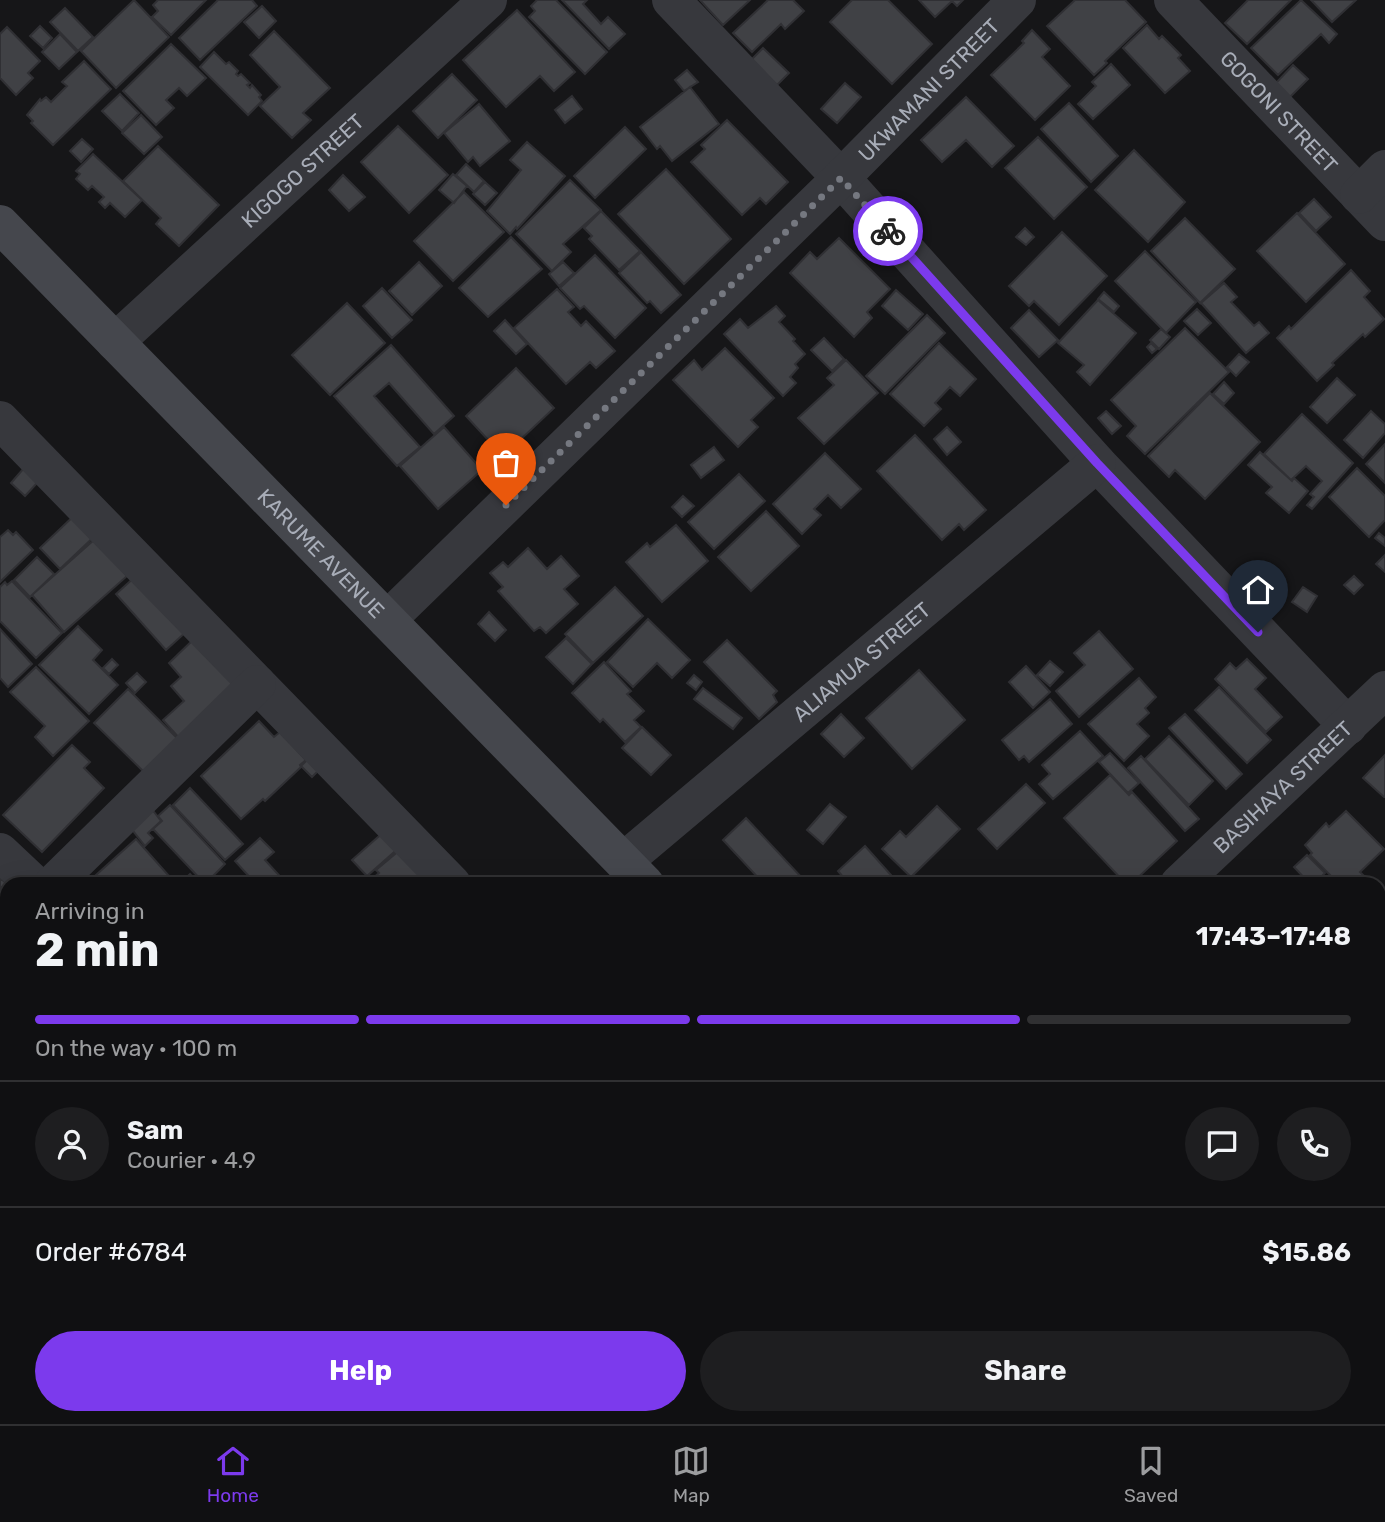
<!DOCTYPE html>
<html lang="en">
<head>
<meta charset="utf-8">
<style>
  body { margin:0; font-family:Rubik,sans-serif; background:#1e1e20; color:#f1f3f6; height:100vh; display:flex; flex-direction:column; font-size:26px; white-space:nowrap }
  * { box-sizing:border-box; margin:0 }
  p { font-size:23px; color:#9c9d9f }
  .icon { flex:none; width:38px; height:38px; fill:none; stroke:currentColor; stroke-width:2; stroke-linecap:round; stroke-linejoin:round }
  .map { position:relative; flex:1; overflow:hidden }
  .side { position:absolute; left:0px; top:877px; width:1386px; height:548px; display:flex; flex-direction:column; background:#101012; border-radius:21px 21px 0 0; box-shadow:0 7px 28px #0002,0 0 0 2px #303032 }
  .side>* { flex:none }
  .pin { position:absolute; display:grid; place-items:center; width:60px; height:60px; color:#fff; margin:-72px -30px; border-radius:50% 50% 50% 0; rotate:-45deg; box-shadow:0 0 7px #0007 }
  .pin .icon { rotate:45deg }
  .courier { position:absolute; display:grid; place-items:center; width:70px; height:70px; margin:-35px; border:5px solid #7c3aed; border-radius:50%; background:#fff; color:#222; box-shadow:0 2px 9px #0007 }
  .summary em { font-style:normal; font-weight:700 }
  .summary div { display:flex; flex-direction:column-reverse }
  .summary { display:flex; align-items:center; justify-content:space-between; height:119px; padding:0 35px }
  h1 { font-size:46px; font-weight:700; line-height:52px }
  .bar { display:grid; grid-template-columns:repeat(4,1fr); gap:10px 7px; align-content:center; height:84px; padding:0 35px }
  .bar i { height:9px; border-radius:5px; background:#303032 }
  .bar .selected { background:#7c3aed }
  .bar p { grid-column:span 4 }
  .line { display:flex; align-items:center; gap:18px; padding:0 35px; border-top:2px solid #303032 }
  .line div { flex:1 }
  .round { display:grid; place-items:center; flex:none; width:74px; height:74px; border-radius:37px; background:#1e1e20 }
  .primary-button { display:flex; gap:14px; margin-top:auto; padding:14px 35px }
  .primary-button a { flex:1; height:80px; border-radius:42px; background:#7c3aed; color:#fff; font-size:28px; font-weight:700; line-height:80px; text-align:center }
  .primary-button a+a { background:#1e1e20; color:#f1f3f6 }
  .menu { display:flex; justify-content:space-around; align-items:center; height:98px; border-top:2px solid #303032; background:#101012; font-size:19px; color:#9c9d9f }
  .menu a { display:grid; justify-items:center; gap:4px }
  .menu .selected { color:#7c3aed }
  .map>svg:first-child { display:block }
</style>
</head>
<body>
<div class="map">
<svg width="1385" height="1424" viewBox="0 0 1385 1424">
  <rect width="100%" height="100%" fill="#161618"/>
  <path fill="#404145" stroke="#303034" stroke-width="2" d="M134 0 169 37 116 88 81 51Z
    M158 0H206L171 35 152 17 158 11 153 5Z
    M218 0H252L257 6 200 60 179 38Z
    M537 0H556L607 52 585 74 529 17 535 11 531 6Z
    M562 0H587L583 4 601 24 608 17 625 34 609 49Z
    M700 0H750L723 25Z
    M768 0H793L804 11 785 29 781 24 752 52 733 33Z
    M852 0H888L932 44 892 84 830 22Z
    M919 0H963L957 6 952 1 935 17Z
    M1075 0H1125L1146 22 1105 61 1107 63 1094 75 1047 26Z
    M1248 0H1291L1247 44 1225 23Z
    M1301 0 1337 34 1329 43 1321 34 1278 75 1251 48Z
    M1311 0H1356L1332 22Z
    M262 6 276 21 259 38 244 22Z
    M65 8 93 37 78 51 50 22Z
    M517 10 575 72 554 91 540 76 506 107 463 60Z
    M1147 25 1159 39 1162 36 1181 55 1178 58 1190 71 1165 93 1123 48Z
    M40 26 52 38 43 48 30 36Z
    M7 27 40 61 28 73 33 78 16 95 0 78V34Z
    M1032 30 1050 49 1042 57 1070 86 1035 120 991 75 1024 43 1022 41Z
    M274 31 330 88 303 113 311 120 292 138 260 106 280 87 250 55Z
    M60 34 77 52 59 69 42 52Z
    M171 44 206 78 187 96 179 88 166 100 174 108 156 125 123 91Z
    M763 48 789 73 777 85 751 60Z
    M214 52 226 64 229 62 238 71 236 74 238 76 241 74 250 83 247 85 250 88 252 85 261 95 259 97 262 101 248 115 200 67Z
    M84 61 111 89 53 145 31 123 33 121 27 115 40 99 41 101 46 97 51 102 67 86 62 82Z
    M1111 64 1130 85 1093 119 1078 104 1096 86 1092 82Z
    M1293 65 1308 79 1290 97 1276 83Z
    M687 70 698 82 684 91 675 80Z
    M452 74 477 100 438 138 413 111Z
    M845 83 861 97 837 123 821 109Z
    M690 87 719 124 672 161 660 146 657 149 640 127Z
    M120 94 139 113 122 131 102 111Z
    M572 96 582 109 565 123 555 110Z
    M966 97 1014 146 992 167 966 140 942 162 921 140Z
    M1069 103 1118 156 1091 182 1041 129Z
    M479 104 510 141 480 166 473 157 468 162 444 133Z
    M141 115 162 137 144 154 122 133Z
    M727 120 788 182 766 204 760 198 742 215 691 162 705 149 701 145Z
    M398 126 448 175 409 213 361 162Z
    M625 127 646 149 595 198 574 176Z
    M1038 137 1087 187 1054 219 1005 168Z
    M82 139 93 149 81 162 70 151Z
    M527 142 565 176 517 229 516 227 510 234 487 211 521 170 510 160Z
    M158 146 219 205 179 246 156 224 161 218 123 181Z
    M1134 150 1185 202 1148 242 1095 190Z
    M93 154 142 200 125 217 110 203 105 208 99 202 104 197 92 186 88 190 76 179 80 174 76 171Z
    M466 164 484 181 474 192 456 175Z
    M666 169 731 239 684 284 618 214Z
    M453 174 467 186 454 203 439 190Z
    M343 175 365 197 349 211 329 190Z
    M570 180 601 210 563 244 571 252 552 271 516 234Z
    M485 182 497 193 485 205 473 194Z
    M464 192 504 232 453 281 414 241Z
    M1314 199 1331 217 1316 231 1299 213Z
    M601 211 640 251 619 270 589 239 592 236 584 228Z
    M1297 213 1345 264 1306 302 1257 251Z
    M1185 218 1235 269 1200 303 1151 251Z
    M1025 228 1034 237 1026 245 1016 237Z
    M1062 232 1107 276 1059 325 1034 301 1029 306 1009 286Z
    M511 237 542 269 488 317 459 288Z
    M839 238 890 289 867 312 872 318 854 337 790 273 810 252 817 259Z
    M1145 251 1196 302 1166 333 1115 281Z
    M641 252 681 295 661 313 650 301 647 303 619 273Z
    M595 255 646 308 615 338 584 306 580 309 560 288Z
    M419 262 442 286 412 315 389 291Z
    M563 262 574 273 559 286 549 274Z
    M1351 270 1370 291 1364 297 1384 319 1365 337 1363 334 1332 363 1334 365 1317 381 1277 338 1289 326 1291 329Z
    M1224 283 1237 297 1231 302 1254 326 1259 322 1269 333 1246 353 1201 303Z
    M382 288 412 320 392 338 363 306Z
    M557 289 574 307 568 312 581 326 586 321 615 351 596 368 590 362 566 384 514 328Z
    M896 290 923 314 908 330 882 306Z
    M1104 292 1119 306 1114 312 1098 299Z
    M1098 300 1136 333 1090 385 1077 372 1084 365 1058 343Z
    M347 303 385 343 330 395 292 355Z
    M776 306 785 316 779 322 795 339 793 341 805 354 795 364 798 368 790 377 796 383 783 396 724 334 740 319 748 328Z
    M1197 309 1211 323 1198 335 1184 321Z
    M1029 310 1058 340 1039 357 1011 328Z
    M927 315 945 333 885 394 866 376Z
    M505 320 527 344 516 354 494 331Z
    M1185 328 1229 372 1145 454 1127 436 1136 426 1111 400Z
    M1161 329 1170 337 1159 349 1150 340Z
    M824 338 844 359 832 371 811 350Z
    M939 343 976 379 960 396 950 387 935 403 941 409 924 426 890 394Z
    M1151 343 1157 349 1152 353 1147 347Z
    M391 345 454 416 434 434 389 383 374 396 420 447 397 466 334 396Z
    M725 348 774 398 751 420 758 427 738 447 673 380 694 360 702 370Z
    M1239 354 1249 362 1236 376 1227 367Z
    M846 360 878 393 824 444 798 418 834 385 827 378Z
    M516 368 554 408 503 456 466 416Z
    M1337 378 1355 395 1327 423 1310 407Z
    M1224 382 1234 393 1224 404 1213 394Z
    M1210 393 1260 442 1205 499 1175 470 1169 477 1148 456Z
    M1106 411 1121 426 1112 434 1098 418Z
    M1371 411 1385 424V433L1363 458 1344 440Z
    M1302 414 1353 463 1312 509 1307 505 1314 497 1310 494 1322 481 1306 466 1291 480 1264 454Z
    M444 427 482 470 438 509 400 466Z
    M947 427 961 442 947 455 934 439Z
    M915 435 986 510 964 530 959 524 942 540 877 471Z
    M1385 444V483L1366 464Z
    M714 447 724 460 701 478 691 465Z
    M1260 452 1292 481 1294 478 1308 491 1289 513 1266 493 1272 487 1248 465Z
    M825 453 861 489 841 508 828 495 814 509 821 515 802 534 773 504Z
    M24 468 38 482 25 496 11 483Z
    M1357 468 1385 496V520L1369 537 1329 497Z
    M739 474 765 501 714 549 688 522Z
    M683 496 694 506 682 517 672 507Z
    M79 511 99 532 60 569 40 548Z
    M766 511 799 546 751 591 718 557Z
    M676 525 708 561 662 602 626 562 647 543 650 547Z
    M8 530 13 535 16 532 33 550 0 582V537Z
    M1379 533 1385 538V546L1375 538Z
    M95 539 127 576 64 632 32 595Z
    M528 548 547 569 561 556 579 576 564 589 578 604 546 633 540 627 534 631 498 591 503 587 490 573 503 562 508 567Z
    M1385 555V572L1376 564Z
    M37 557 54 574 30 597 14 580Z
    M137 575 187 631 166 650 116 594Z
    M1354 576 1363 585 1354 594 1344 585Z
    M12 581 62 633 36 658 0 621V587L5 582 7 585Z
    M615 587 643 616 593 663 565 634Z
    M1303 587 1317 596 1307 612 1292 602Z
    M489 612 506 630 495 641 478 624Z
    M648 619 690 660 672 678 657 663 633 687 607 662Z
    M78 626 102 650 93 660 118 685 89 714 39 665Z
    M0 629 32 664 8 687 0 678Z
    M1099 631 1133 669 1079 717 1056 691 1085 665 1074 653Z
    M195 638 238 683 180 739 163 720 184 701 171 686 181 677 169 663Z
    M566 638 592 664 573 684 546 657Z
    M727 640 777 691 773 695 777 702 759 719 704 662Z
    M112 659 118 665 109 674 103 668Z
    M1247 659 1266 678 1255 689 1282 717 1266 732 1215 679 1230 663 1236 669Z
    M1050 661 1063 672 1050 686 1037 675Z
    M604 662 631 691 627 694 644 711 634 720 641 727 625 742 603 719 600 722 572 693Z
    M1026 666 1050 692 1033 708 1009 682Z
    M36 667 89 721 53 756 35 737 45 726 10 692Z
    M919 670 965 720 912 769 866 718Z
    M137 673 146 682 135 693 126 683Z
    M694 675 702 682 696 690 687 683Z
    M1139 678 1156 697 1145 708 1149 713 1137 724 1149 736 1124 761 1088 724Z
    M1219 687 1271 740 1247 763 1195 710Z
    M703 688 742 718 733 729 694 699Z
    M128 689 178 739 144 772 94 723Z
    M1050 699 1072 724 1029 762 1024 756 1019 760 1002 740Z
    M841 714 864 738 844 757 821 734Z
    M1185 714 1242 774 1226 789 1169 728Z
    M259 721 274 737 280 732 306 760 300 765 301 767 265 801 263 799 241 819 201 776Z
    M642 727 671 755 651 775 622 748Z
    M1080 731 1103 756 1053 799 1039 784 1050 774 1042 765Z
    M1169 736 1213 781 1189 805 1145 759Z
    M72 745 90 762 84 768 104 788 42 852 3 815Z
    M1110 753 1139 783 1128 793 1099 762Z
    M1385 755V797H1384L1363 778Z
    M1141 756 1199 819 1185 831 1128 768Z
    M308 759 319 770 312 777 301 766Z
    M1110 775 1129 795 1132 792 1177 841 1131 884H1126L1064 818Z
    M1026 784 1045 803 997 849 978 829Z
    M190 788 243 844 225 860 173 805Z
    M830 804 846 817 823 844 807 830Z
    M170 805 225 864 205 884 153 829 162 821 158 816Z
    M937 806 960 829 911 877 882 849 900 831 906 837Z
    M151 808 161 821 148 833 153 838 145 846 130 827Z
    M1346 811 1384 849 1360 872 1366 878 1360 884H1339L1310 855 1312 853 1305 845 1326 823 1329 827Z
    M746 818 803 879 798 884H764L723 840Z
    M386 830 401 846 367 876 352 860Z
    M260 838 274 852 265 860 287 884H256L235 861Z
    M136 839 169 876 161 884H86Z
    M865 846 899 884H849L838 871Z
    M401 849 433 884H366L379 873 376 870Z
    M1307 855 1325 873 1314 884H1310L1294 867Z
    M190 874 198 883 180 884Z
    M998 876 1007 884H990Z
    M0 878 7 884V893L0 886Z
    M0 889 7 896V901L0 907Z
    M1385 898V937L1381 941 1379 904Z
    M1379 969 1385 976V1069L1379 1062Z
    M0 1003 7 1010V1060L0 1052Z
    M7 1074V1113L1 1106 3 1104 0 1101V1081Z
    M1379 1090 1385 1096V1111L1379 1117Z
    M0 1128 7 1135V1172L0 1178Z
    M7 1181V1237L0 1229V1188Z
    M1379 1320 1385 1326 1382 1333 1385 1336V1379L1379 1384Z
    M1385 1392V1412L1379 1407V1398Z
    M1379 1417 1385 1424H1358L1365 1418Z
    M169 1418H214L207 1424H175Z
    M227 1418H279L273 1424H220Z
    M291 1418H336L330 1424H298Z
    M346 1418H397L403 1424H352Z
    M575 1418H613L606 1424H581Z
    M654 1418H692L699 1424H648Z
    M708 1418H722L715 1424Z
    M733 1418H747L754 1424H726Z
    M760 1418H816L822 1424H766Z
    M1276 1418H1363L1356 1424H1283Z"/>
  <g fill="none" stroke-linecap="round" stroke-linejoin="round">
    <g stroke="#37383d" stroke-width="38">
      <path d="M671 0 841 178 1097 463 1348 726"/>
      <path id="s1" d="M1173 0 1385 222"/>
      <path d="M1359 195 1385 169"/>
      <path id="s2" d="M115 342 488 0"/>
      <path d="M0 420 452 884"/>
      <path id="s3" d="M387 620 841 178 1017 0"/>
      <path d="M0 852 34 884"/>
      <path id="s4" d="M624 861 1097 463"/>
      <path d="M53 884 257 684"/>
      <path id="s5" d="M1179 884 1385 690"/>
      <path d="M0 931 7 925"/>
      <path d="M1379 1168 1385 1163"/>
      <path d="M0 1279 7 1287"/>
      <path d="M125 1418 131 1424"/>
      <path d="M533 1418 540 1424"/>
      <path d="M951 1418 957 1424"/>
      <path d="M452 1424 458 1418"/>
      <path d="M1103 1424 1111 1418"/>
    </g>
    <g stroke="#45474d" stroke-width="38">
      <path id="s6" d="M0 224 645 884"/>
      <path d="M1132 1418 1139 1424"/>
    </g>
  </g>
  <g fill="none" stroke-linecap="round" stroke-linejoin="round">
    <path stroke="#757880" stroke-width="7" stroke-dasharray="0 12.6" d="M506 505 841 178 888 231"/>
    <path stroke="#7c3aed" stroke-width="9" d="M888 231 1097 463 1258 632"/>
  </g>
  <g text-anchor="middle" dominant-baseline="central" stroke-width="5" stroke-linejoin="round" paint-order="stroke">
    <g font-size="21" fill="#a8adb8" stroke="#111113">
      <text stroke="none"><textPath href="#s3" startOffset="758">UKWAMANI STREET</textPath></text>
      <text stroke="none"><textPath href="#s1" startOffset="154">GOGONI STREET</textPath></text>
      <text stroke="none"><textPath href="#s2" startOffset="254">KIGOGO STREET</textPath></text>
      <text stroke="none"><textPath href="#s6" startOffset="460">KARUME AVENUE</textPath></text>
      <text stroke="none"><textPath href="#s4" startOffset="310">ALIAMUA STREET</textPath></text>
      <text stroke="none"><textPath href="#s5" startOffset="142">BASIHAYA STREET</textPath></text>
    </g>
  </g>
</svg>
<div class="pin" style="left:506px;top:505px;background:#ea580c"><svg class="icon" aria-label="bag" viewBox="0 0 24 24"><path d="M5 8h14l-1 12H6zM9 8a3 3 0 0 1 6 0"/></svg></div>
<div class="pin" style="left:1258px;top:632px;background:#1f2937"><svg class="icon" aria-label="home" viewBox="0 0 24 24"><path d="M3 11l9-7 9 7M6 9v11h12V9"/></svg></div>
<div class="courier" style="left:888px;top:231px"><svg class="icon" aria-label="bike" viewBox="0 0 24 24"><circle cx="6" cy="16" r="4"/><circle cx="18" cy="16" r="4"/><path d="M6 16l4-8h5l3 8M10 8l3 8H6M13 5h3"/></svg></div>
<section class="side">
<div class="summary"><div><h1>2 min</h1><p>Arriving in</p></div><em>17:43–17:48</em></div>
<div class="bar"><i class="selected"></i><i class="selected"></i><i class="selected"></i><i></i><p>On the way · 100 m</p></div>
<div class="line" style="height:126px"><a class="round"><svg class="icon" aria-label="person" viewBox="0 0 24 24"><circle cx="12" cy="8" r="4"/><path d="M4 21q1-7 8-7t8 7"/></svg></a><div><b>Sam</b><p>Courier · 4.9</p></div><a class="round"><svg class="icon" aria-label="chat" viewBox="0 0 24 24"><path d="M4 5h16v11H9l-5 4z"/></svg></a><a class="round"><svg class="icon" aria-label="phone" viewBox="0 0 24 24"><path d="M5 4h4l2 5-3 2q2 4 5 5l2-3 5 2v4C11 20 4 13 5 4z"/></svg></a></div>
<div class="line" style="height:91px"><div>Order #6784</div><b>$15.86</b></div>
<div class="primary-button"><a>Help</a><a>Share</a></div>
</section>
</div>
<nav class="menu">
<a class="selected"><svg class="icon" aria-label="home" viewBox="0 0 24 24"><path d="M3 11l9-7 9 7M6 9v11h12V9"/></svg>Home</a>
<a><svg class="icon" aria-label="map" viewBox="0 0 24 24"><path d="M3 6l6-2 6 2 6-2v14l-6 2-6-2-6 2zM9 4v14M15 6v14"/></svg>Map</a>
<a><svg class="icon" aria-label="saved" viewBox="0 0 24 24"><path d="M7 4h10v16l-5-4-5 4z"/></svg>Saved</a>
</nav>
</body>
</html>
